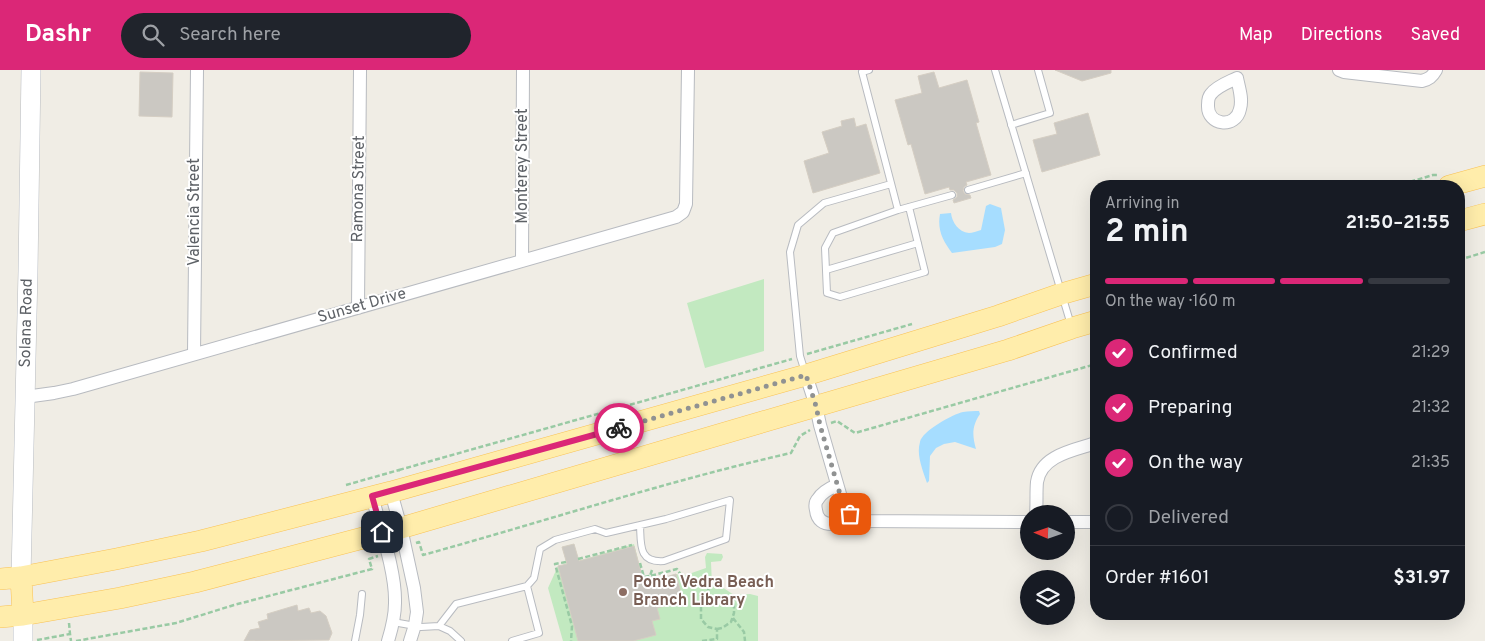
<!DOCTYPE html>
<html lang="en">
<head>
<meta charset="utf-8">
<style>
  body { margin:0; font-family:Overpass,sans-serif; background:#20242c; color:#f1f3f6; height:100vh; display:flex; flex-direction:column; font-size:19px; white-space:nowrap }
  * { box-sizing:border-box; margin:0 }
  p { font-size:16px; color:#9ea1a6 }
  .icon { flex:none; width:28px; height:28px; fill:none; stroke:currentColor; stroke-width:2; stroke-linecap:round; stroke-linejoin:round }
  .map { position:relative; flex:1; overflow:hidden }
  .panel { position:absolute; left:1090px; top:110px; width:375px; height:440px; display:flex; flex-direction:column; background:#171b24; border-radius:20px; box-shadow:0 5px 20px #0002 }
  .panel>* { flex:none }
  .needle { width:32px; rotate:272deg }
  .tools { position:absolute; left:1020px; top:435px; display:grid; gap:10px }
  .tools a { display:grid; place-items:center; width:55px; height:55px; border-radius:50%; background:#171b24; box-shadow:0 5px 20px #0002; font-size:25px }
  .pin { position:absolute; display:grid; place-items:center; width:42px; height:42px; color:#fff; margin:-21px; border-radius:10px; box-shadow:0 2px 8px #0006 }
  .courier { position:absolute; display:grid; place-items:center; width:50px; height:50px; margin:-25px; border:4px solid #db2777; border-radius:50%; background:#fff; color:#222; box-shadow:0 1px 6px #0007 }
  .summary em { font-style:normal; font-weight:700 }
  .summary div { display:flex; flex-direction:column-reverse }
  .summary { display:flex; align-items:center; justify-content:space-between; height:85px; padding:0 15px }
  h1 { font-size:32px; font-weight:700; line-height:38px }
  .bar { display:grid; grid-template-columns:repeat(4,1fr); gap:8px 5px; align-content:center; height:60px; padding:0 15px }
  .bar i { height:6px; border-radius:4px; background:#363941 }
  .bar .active { background:#db2777 }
  .bar p { grid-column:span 4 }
  .line { display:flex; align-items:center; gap:12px; padding:0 15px; border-top:1px solid #363941 }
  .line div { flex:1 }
  ol { padding:0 15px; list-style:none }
  li { display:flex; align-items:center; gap:15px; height:55px }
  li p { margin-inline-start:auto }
  li .icon { padding:5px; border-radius:50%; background:#db2777; color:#fff; stroke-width:4 }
  li:last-child { color:#9ea1a6 }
  li i { width:28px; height:28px; border:2px solid #363941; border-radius:50% }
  header { display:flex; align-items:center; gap:30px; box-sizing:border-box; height:70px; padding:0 25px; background:#db2777; color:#fff }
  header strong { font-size:24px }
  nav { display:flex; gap:28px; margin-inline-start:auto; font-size:18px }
  .search { width:350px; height:45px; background:#20242c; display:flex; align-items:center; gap:12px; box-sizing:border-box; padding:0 18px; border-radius:28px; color:#9ea1a6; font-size:19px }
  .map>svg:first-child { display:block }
</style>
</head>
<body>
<header>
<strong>Dashr</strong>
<div class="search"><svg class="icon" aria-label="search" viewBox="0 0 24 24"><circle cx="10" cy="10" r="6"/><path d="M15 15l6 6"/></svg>Search here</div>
<nav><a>Map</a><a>Directions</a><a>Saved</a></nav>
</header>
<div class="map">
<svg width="1485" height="571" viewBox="0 0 1485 571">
  <rect width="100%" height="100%" fill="#f0ede5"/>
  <path fill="#c2e9c0" d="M764 209V281L705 298 687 233Z
    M574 474 579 491 634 474 644 513 676 504 683 506 706 498 705 487 707 483 722 484 723 487 721 491 711 492 712 515 722 517 734 525 750 524 758 526V571H563L548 518 558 496 567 494 562 477Z"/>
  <path fill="#a6ddff" d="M990 134 1001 138 1005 160 1002 174 995 177 952 183C943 171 937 160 940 144L951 143C952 152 958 162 969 163 972 163 977 161 981 160L986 136Z
    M979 341 980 344C972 356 972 365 976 379L955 372 944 374 936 378 930 386 929 411 927 413C923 401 916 385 920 372 922 361 953 344 963 342 968 341 974 341 979 341Z"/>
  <path fill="#cbc8c2" stroke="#d5cec3" d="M1055 0H1111V3L1082 11Z
    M140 2 173 3 172 47 139 46Z
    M934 2 939 18 967 10 979 52 976 53 991 105 966 112 967 115 964 117 963 121 965 124 970 125 971 128 954 133 953 130 957 127V123L954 120H950L949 117 925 124 911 74 908 75 895 30 922 23 918 6Z
    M1088 43 1100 85 1042 102 1033 70 1057 64 1054 53Z
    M854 48 856 57 866 54 880 103 813 123 804 91 829 83 822 62 842 56 841 51Z
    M574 474 579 491 634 476 644 513 676 504 683 531 657 538 660 549 652 551 656 565 633 571H578L558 496 567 494 562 477Z
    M297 535 298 541 309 538 311 543 320 541 326 546 332 563 329 570 244 571 250 560 260 558 258 552 268 549 267 544Z"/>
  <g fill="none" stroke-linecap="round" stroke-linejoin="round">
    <g stroke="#b8bbc0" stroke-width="8">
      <path id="lane" d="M869 0 862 2 898 140 952 125
        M995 0 1071 255
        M1011 55 1050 43 1038 0
        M968 120 1026 103
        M898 140 833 163 825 178 827 223 840 227 925 202 909 137
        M826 200 918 173
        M805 302 800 286 790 182 798 155 824 133 891 114
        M527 516 534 508 540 479 555 470 595 459 606 463 666 449 730 430 726 469 664 491C638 493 641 474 640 455
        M393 552 421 557 439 556 450 561 461 571
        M439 556 456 534 527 516 539 563 512 571
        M355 571 360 545 362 524"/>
    </g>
    <g stroke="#b8bbc0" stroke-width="14">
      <path id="street" d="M1339 0 1344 2 1422 11C1429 9 1432 7 1436 0
        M1237 8C1239 18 1243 29 1240 39 1236 59 1207 56 1208 35 1208 31 1208 27 1211 24 1217 16 1229 12 1237 8Z
        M522 191 523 0
        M358 238 360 0
        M194 284 197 0
        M806 305 816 336 820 355 842 431C847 442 853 448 865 451L1029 452
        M25 327 54 323 73 319 676 147 683 142 686 134 688 0
        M837 415C830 418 822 422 818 429 815 432 815 436 816 440 818 461 843 454 855 447
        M391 422 401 458 414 518 417 542 415 555 410 571
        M372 426C380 457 396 502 395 533 395 546 392 558 388 571
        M1036 444C1037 433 1036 422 1037 412 1041 385 1075 380 1096 373
        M1066 452H1096"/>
    </g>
    <g stroke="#b8bcc2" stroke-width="20">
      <g id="secondary">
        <path id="s1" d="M21 507 28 201 31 0"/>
        <path d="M23 571V545"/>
      </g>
    </g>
    <g stroke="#f9c255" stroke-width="22">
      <path id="primary" d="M1449 116 1485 106
        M1459 151 1485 144
        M21 507 23 545
        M0 509 21 507 116 489 201 471 391 422 806 305 998 246 1061 224 1096 214
        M0 547 23 545 120 528 195 512 401 458 1008 280 1072 258 1096 251"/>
    </g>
    <path stroke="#99caa4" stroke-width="2.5" stroke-dasharray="5 2.5" stroke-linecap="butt" d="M1396 116 1433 105H1438
      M1459 190 1485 182
      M807 284 912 254
      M831 353 837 351 855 363 1096 294
      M399 400 792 289
      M346 415 399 400 400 401
      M416 473 419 472 423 485C546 451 667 411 791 383L800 366 810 360
      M578 489 632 475
      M566 492 555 494 572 556 571 571
      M640 493 644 507 650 506
      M652 500 650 506 677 499 683 508 691 507 701 513
      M733 548 744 562 745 571
      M69 553 70 564
      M717 559 722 558 731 552 734 543V526
      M37 570 70 564 71 571
      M76 571 176 553 234 535 372 499 369 489 378 486
      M702 571 717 569V559L708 557 701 549V536L708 522 709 508 703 507 705 515"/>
    <use href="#lane" stroke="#fff" stroke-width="6"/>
    <use href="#street" stroke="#fff" stroke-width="12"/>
    <use href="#secondary" stroke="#fff" stroke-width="19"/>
    <use href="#primary" stroke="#ffedab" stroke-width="21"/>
  </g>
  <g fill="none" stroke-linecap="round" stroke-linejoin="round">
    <path stroke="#909292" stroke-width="5" stroke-dasharray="0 9" d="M619 358 806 305 816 336 820 355 842 431 845 438 850 444"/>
    <path stroke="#db2777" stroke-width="6" d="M382 462 372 426 619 358"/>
  </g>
  <circle fill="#8d6e63" stroke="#fff" stroke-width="2" cx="623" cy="522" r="5"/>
  <g text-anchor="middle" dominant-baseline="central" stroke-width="4" stroke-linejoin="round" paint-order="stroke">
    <g font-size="16" fill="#5d6166" stroke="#fff">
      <text transform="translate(523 96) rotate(-90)">Monterey Street</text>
      <text transform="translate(359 119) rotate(-89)">Ramona Street</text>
      <text transform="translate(195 142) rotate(-90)">Valencia Street</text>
      <text transform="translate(362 236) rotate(-16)">Sunset Drive</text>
      <text stroke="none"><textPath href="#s1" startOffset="254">Solana Road</textPath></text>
    </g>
    <g font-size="16" font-weight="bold" fill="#785e54" stroke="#fff" text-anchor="start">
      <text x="633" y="513">Ponte Vedra Beach<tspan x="633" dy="18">Branch Library</tspan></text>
    </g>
  </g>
</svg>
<div class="tools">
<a><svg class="needle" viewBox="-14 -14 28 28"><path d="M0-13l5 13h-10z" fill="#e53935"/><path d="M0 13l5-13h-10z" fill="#9ea1a6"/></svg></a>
<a><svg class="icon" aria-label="layers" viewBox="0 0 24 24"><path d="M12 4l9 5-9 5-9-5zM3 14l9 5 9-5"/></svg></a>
</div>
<div class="pin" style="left:850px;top:444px;background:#ea580c"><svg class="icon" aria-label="bag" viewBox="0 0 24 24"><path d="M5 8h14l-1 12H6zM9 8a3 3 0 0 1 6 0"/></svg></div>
<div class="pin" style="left:382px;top:462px;background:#1f2937"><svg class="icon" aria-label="home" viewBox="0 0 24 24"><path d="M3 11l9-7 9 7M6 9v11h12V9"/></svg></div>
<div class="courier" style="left:619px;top:358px"><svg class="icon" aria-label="bike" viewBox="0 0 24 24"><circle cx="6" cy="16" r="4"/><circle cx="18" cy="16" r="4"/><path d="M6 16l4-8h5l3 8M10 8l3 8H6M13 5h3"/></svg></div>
<section class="panel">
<div class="summary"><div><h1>2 min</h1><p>Arriving in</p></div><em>21:50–21:55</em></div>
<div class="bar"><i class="active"></i><i class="active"></i><i class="active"></i><i></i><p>On the way · 160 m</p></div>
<ol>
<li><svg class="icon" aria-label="check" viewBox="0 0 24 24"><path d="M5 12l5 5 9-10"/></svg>Confirmed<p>21:29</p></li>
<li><svg class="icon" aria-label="check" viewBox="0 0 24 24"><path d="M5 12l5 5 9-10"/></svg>Preparing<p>21:32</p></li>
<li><svg class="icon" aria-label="check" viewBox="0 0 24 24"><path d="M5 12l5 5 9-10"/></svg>On the way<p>21:35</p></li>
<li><i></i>Delivered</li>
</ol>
<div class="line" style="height:65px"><div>Order #1601</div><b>$31.97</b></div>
</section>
</div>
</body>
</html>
